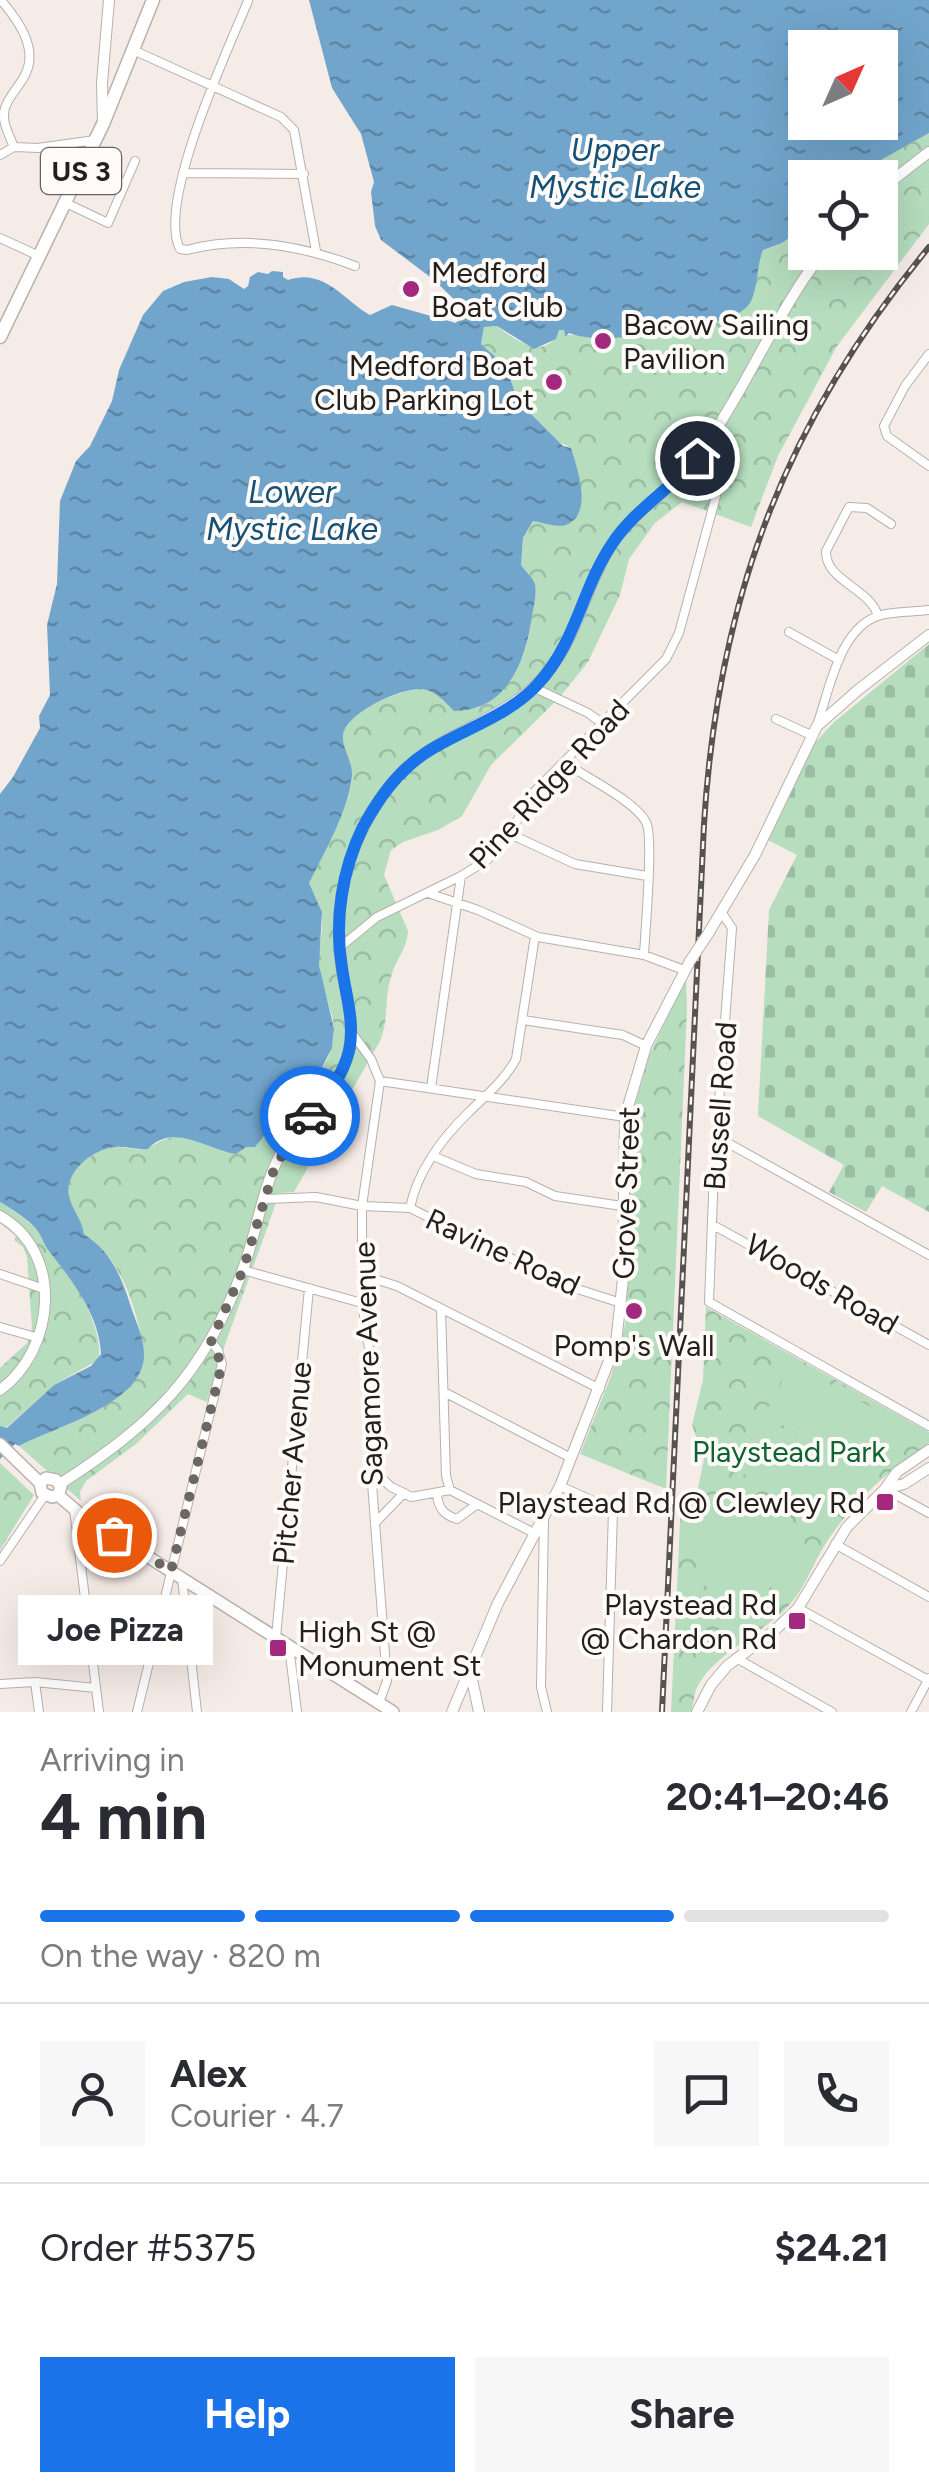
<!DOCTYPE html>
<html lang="en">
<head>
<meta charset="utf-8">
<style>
  body { margin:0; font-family:Figtree,sans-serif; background:#f7f7f7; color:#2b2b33; height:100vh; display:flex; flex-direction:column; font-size:38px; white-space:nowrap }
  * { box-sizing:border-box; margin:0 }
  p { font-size:32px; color:#7c7c81 }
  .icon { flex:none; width:55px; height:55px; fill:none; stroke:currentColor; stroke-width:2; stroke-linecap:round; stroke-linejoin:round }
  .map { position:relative; height:1712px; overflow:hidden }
  .side { display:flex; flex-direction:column; background:#fff; flex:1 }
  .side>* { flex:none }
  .needle { width:65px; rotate:45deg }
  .buttons { position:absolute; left:788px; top:30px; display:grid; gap:20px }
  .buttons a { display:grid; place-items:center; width:110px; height:110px; border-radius:0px; background:#fff; box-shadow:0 10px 40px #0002; font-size:50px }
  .pin { position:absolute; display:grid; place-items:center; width:85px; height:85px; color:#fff; margin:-42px; border:5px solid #fff; border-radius:50%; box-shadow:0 2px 10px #0007 }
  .courier { position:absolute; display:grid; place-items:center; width:100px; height:100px; margin:-50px; border:8px solid #1a73e8; border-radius:50%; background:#fff; color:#222; box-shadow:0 2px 12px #0007 }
  .bubble { position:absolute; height:70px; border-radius:0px; background:#fff; box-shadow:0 10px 40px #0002; font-size:32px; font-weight:700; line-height:70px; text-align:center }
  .overview em { font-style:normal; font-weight:700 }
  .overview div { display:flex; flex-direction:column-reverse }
  .overview { display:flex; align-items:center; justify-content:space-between; height:170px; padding:0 40px }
  h1 { font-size:65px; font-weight:700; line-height:75px }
  .bar { display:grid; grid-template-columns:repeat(4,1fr); gap:15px 10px; align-content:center; height:120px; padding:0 40px }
  .bar i { height:12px; border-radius:8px; background:#e1e1e2 }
  .bar .active { background:#1a73e8 }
  .bar p { grid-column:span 4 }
  .line { display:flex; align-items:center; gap:25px; padding:0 40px; border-top:2px solid #e1e1e2 }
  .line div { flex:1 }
  .round { display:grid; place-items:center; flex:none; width:105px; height:105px; border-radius:0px; background:#f7f7f7 }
  .cta { display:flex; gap:20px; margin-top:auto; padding:20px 40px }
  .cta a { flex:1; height:115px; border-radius:0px; background:#1a73e8; color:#fff; font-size:40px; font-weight:700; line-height:115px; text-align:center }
  .cta a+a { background:#f7f7f7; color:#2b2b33 }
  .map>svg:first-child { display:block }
</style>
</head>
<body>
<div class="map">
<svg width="929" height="1712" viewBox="0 0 929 1712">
  <defs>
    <pattern id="cemetery-stones" width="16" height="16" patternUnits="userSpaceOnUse" patternTransform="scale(2.5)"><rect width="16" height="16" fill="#b5ddbe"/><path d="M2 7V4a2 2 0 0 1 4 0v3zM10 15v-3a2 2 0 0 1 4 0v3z" fill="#9bbda3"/></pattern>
    <pattern id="park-crowns" width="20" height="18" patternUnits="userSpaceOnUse" patternTransform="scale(2.5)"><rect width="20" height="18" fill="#b5ddbe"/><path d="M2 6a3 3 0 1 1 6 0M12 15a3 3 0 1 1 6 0" fill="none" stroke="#9bbda3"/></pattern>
    <pattern id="water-ripples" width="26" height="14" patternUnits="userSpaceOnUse" patternTransform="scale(2.5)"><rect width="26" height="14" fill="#72a5cc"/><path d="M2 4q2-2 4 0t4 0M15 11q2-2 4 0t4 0" fill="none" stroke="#5d86a5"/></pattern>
  </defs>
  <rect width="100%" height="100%" fill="#f6ece7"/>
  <path fill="url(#cemetery-stones)" d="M929 644V1212L882 1186 866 1212 829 1192 844 1165 758 1116 769 910 797 855 768 840 814 744 833 723Z"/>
  <path fill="url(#park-crowns)" d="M929 133V224L837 346 778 456 751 527 682 502 655 523 629 559 620 595 588 662 559 698 491 765 462 816 438 830 403 842 391 850 384 875 408 931C407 950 395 960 391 977 384 999 389 1020 380 1041L294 1192 279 1193C256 1264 227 1331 207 1402L188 1394 136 1444 86 1481 80 1492 81 1501 19 1446 110 1402 144 1355C138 1311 122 1258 84 1234 81 1218 64 1201 69 1184 73 1166 96 1149 114 1147 124 1146 135 1151 144 1149 157 1146 160 1137 179 1137 204 1137 220 1156 252 1145 268 1139 272 1124 283 1113 309 1085 342 1059 332 1016 327 999 321 981 319 964 318 946 325 928 321 911 319 901 312 893 309 883 321 858 344 816 350 790 356 768 342 756 343 737 345 711 396 692 418 689 435 687 461 702 477 708 514 687 527 658 532 616 534 607 537 594 535 584 533 577 526 571 521 565L523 539 533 521 566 525C589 501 580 477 571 448L559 442 518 401 509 374 500 361 481 344 484 327 497 326C515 340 546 363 559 330H564V335L645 336 686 324 691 327 731 318 753 289 757 263 763 250 782 243 805 227V252H880V178L851 177Z
    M686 978 687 1009 666 1489 580 1454 611 1376 626 1321 632 1115 649 1056Z
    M0 1202C11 1209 23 1217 33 1226 56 1247 108 1328 98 1360L54 1385 6 1428 0 1426V1368L27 1343 32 1328 27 1257 23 1247 14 1240 16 1236 0 1223Z
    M706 1307 929 1432V1443C891 1469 856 1498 830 1537 815 1558 808 1583 791 1603 766 1633 710 1655 696 1690 694 1696 693 1705 691 1712H671L681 1502 695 1503 704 1459 692 1425 703 1380Z
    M0 1463 34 1495 0 1550Z"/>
  <path fill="#b5ddbe" d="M792 1363 907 1427 878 1478 764 1415Z
    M762 1417 862 1473 833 1524 734 1469Z
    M737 1492C778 1493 795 1524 812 1557L809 1565 770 1586 769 1595C745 1608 735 1620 712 1605L702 1573 700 1606H687L688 1569 702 1567 681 1525V1517Z"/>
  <path fill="url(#water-ripples)" fill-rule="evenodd" d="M309 0H929V133L851 177 805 178V227L782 243 763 250C757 265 758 282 753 296 747 319 711 322 691 327L686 324C654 334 601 345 569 333L565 337 564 330H559L556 339 534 349 497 326 484 327 481 344 500 361 509 375 518 401 563 446 571 448C577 467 594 514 566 525 558 528 541 522 533 521L523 538 521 565C525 571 533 577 535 584 537 594 534 606 532 616 526 661 507 711 454 711 445 702 436 691 423 689 402 687 352 710 344 731 339 745 353 760 352 776 349 809 324 853 309 883L322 912 319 965 334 1029 332 1048 314 1083 283 1113 255 1147H246L236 1154C207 1149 172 1122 148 1149 137 1150 126 1146 115 1147 93 1149 64 1172 69 1196 72 1210 82 1219 84 1234 112 1252 122 1278 132 1310 137 1324 144 1339 144 1355 144 1404 54 1427 19 1446L15 1444 0 1459V1426L7 1428 54 1385 91 1366 101 1354C100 1316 71 1279 49 1251 44 1245 42 1236 37 1230 28 1219 13 1210 0 1202V794L13 777 40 728 39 716 50 695 47 625 57 584 60 501 76 461 90 446 112 401 119 370 143 315 163 291 184 282 212 277 229 279 244 289 248 286 250 277 258 272 268 274 272 271 283 272V277L288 280C324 267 346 302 370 315L392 305 456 323 464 313V309L434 280 381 240 375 226 371 192 374 182 361 134 332 88ZM805 48H880V122H805Z"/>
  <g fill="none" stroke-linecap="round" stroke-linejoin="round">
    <g stroke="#b9b0ab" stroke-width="10">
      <path id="street" d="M1 0C17 19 38 47 26 73 21 85 9 95 5 108 1 121 9 135 14 147L38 148 95 140
        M248 1C228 49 156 204 180 249L187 250C243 235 303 246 355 266
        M133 50 281 117 294 130 316 251
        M0 155 14 147
        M183 173 304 174
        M125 184 135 161
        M66 203 108 223 125 184 85 164
        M0 238 39 256
        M929 354 905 386 884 426 887 436 929 466
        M878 616C870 588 825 581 826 551L849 507 867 508 891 524
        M789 632 839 660
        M535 688 588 713 602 723
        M776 719 811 735
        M818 722C830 688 840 626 881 615 896 611 914 612 929 610
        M564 762C585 777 635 801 646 822 654 836 645 933 644 955
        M510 834 575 864 647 876
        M428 893 478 910 538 937 644 955 684 970
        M722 913 732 928 714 1169 709 1302 929 1426
        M339 948 377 917 461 876 487 860 510 834 531 795 666 659 679 633 716 496 714 476 702 451
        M523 1020 623 1035 646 1046
        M352 1033 371 1059 380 1081 362 1206V1247L370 1285 362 1303 369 1349 371 1470 387 1681 379 1703
        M380 1081 625 1117
        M431 1088 461 876
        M719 1138 929 1255
        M433 1156 476 1174 526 1182 555 1196 622 1206
        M266 1199 316 1197 362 1206 410 1208 565 1285 621 1303
        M410 1208C417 1172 442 1138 468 1113 485 1096 505 1080 516 1059L535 936
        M713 1225 929 1345
        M243 1270 362 1303
        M0 1274 44 1289
        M368 1277 397 1286 600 1389
        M441 1310 446 1476 450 1490
        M0 1327 39 1338
        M444 1392 571 1458
        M372 1469 391 1487 404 1493
        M560 1486 613 1510 607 1712
        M885 1489 929 1513
        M437 1494C438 1508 444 1515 457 1519L476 1505
        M74 1509 99 1712
        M544 1519 541 1687 547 1712
        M375 1523 404 1493 411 1497 450 1490 536 1534
        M835 1544 929 1597
        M0 1561 45 1495
        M182 1578 197 1712
        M798 1608 928 1680
        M276 1637 309 1288
        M289 1646 297 1712
        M736 1658 832 1712
        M35 1682 39 1712
        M0 1684 35 1682 96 1688
        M137 1712 222 1364 218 1350 211 1342
        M911 1712 929 1678"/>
    </g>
    <g stroke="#b9b0ab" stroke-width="12">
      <path id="secondary" d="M103 123 102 83 109 0
        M880 190 929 152
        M708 934 755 855 817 726 858 690 929 635
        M0 1216C65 1253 55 1350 0 1390
        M60 1484C153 1424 204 1375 243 1269 257 1232 262 1188 281 1153 302 1116 343 1090 350 1045 354 1020 346 995 342 970 333 918 343 861 370 816 383 792 402 769 425 753 468 724 517 712 550 669 579 633 586 586 610 547 635 508 678 486 704 448 748 385 776 313 823 252
        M885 1489 904 1484 929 1468
        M471 1675 479 1712
        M452 1712 498 1603 560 1486 616 1343 623 1279 625 1117 646 1046 690 961
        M697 1712 711 1685 727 1666 775 1630 798 1608 847 1527 885 1489 897 1472 929 1450"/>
    </g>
    <g stroke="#b9b0ab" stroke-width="14">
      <path id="primary" d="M0 1444 40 1483 42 1493 52 1497 58 1495
        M40 1483 46 1478 56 1480 61 1487 58 1495
        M58 1495 79 1513 393 1712"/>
    </g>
    <g stroke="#b9b0ab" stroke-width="15">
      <path id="highway" d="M0 337 103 124 153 0"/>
    </g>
    <use href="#street" stroke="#fff" stroke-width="8"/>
    <use href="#secondary" stroke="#fff" stroke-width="10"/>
    <use href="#primary" stroke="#fff" stroke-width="11"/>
    <use href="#highway" stroke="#fff" stroke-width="12"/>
    <g stroke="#585350" stroke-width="6">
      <path id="rail" d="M662 1712 704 824C718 598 785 422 929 247"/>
    </g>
    <use href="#rail" stroke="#fffbf9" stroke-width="2.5" stroke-dasharray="8" stroke-linecap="butt"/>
    <g stroke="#b9b0ab" stroke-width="12" stroke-linecap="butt">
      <path id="secondary-bridge" d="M690 961 708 934"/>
    </g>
    <use href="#secondary-bridge" stroke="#fff" stroke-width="10"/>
  </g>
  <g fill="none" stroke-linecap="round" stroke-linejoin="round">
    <path stroke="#6d6764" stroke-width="10" stroke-dasharray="0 18" d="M114 1535 171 1571 222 1364 211 1342 243 1270 275 1166 310 1116"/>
    <path stroke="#1a73e8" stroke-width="12" d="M310 1116C326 1097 343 1076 349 1051 355 1023 346 996 342 968 334 921 342 870 363 827 378 799 400 769 427 752 463 729 507 717 537 685 577 642 581 590 612 544 634 510 671 489 697 458"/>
  </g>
  <g fill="#a3297e" stroke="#fffbf9" stroke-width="4">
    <circle cx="411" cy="289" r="10"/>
    <circle cx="603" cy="341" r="10"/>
    <circle cx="554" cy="382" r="10"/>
    <circle cx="634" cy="1311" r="10"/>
    <rect x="875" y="1492" width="20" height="20" rx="5"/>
    <rect x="787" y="1611" width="20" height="20" rx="5"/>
    <rect x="268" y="1638" width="20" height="20" rx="5"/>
  </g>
  <g text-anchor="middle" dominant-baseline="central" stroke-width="8" stroke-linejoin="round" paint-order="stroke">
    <rect fill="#fffbf9" stroke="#65615f" stroke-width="2.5" x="41" y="148" width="80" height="46" rx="8"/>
    <g font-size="28" font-weight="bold" fill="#231f1d">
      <text x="81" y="171">US 3</text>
    </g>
    <g font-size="30" fill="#231f1d" stroke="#fffbf9" text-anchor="start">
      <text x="431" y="272">Medford<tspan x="431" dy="34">Boat Club</tspan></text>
      <text x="623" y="324">Bacow Sailing<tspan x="623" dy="34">Pavilion</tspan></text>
      <text x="534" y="365" text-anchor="end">Medford Boat<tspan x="534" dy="34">Club Parking Lot</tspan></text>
      <text x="634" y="1345" text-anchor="middle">Pomp's Wall</text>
      <text x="865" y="1502" text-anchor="end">Playstead Rd @ Clewley Rd</text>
      <text x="777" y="1604" text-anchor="end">Playstead Rd<tspan x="777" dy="34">@ Chardon Rd</tspan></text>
      <text x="298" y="1631">High St @<tspan x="298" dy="34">Monument St</tspan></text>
    </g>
    <g font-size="30" fill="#231f1d" stroke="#fffbf9">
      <text transform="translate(549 784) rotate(-47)">Pine Ridge Road</text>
      <text transform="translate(720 1106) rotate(-86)">Bussell Road</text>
      <text transform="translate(626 1193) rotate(-88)">Grove Street</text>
      <text transform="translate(503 1252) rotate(25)">Ravine Road</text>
      <text transform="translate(822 1284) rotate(30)">Woods Road</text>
      <text transform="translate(368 1364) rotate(-92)">Sagamore Avenue</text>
      <text transform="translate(292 1463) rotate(-85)">Pitcher Avenue</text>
    </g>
    <g font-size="30" fill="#0e6333" stroke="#fffbf9">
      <text x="789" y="1451">Playstead Park</text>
    </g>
    <g font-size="32" font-style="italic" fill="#155076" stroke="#fffbf9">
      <text x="615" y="150">Upper<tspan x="615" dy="37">Mystic Lake</tspan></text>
      <text x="292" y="492">Lower<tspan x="292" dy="37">Mystic Lake</tspan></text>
    </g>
  </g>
</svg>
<div class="buttons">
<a><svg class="needle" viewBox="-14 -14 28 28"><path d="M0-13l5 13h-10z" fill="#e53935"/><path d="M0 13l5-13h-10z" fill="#7c7c81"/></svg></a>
<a><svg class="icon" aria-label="locate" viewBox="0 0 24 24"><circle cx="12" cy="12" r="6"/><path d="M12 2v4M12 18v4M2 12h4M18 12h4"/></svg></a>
</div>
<div class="pin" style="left:114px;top:1535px;background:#ea580c"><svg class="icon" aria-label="bag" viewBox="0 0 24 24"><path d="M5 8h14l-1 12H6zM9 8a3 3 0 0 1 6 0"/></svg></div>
<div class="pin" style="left:697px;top:458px;background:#1f2937"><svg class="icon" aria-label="home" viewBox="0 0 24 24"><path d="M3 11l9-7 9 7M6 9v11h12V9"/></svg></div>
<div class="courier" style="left:310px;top:1116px"><svg class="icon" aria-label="car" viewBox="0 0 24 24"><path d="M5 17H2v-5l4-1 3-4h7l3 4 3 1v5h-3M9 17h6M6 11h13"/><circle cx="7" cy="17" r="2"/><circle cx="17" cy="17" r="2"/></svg></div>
<div class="bubble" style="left:18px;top:1595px;width:195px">Joe Pizza</div>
</div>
<section class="side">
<div class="overview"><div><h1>4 min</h1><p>Arriving in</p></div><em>20:41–20:46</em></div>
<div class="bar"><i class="active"></i><i class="active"></i><i class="active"></i><i></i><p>On the way · 820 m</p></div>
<div class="line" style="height:180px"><a class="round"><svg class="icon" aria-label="person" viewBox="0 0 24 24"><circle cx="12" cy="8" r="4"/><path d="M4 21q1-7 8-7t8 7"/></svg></a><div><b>Alex</b><p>Courier · 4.7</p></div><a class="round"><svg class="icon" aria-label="chat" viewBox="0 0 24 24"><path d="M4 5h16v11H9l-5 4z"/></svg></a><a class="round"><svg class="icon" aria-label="phone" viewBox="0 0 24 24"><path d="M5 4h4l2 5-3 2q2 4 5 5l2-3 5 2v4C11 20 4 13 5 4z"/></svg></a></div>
<div class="line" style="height:130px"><div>Order #5375</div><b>$24.21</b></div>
<div class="cta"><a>Help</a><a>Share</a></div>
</section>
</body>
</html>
